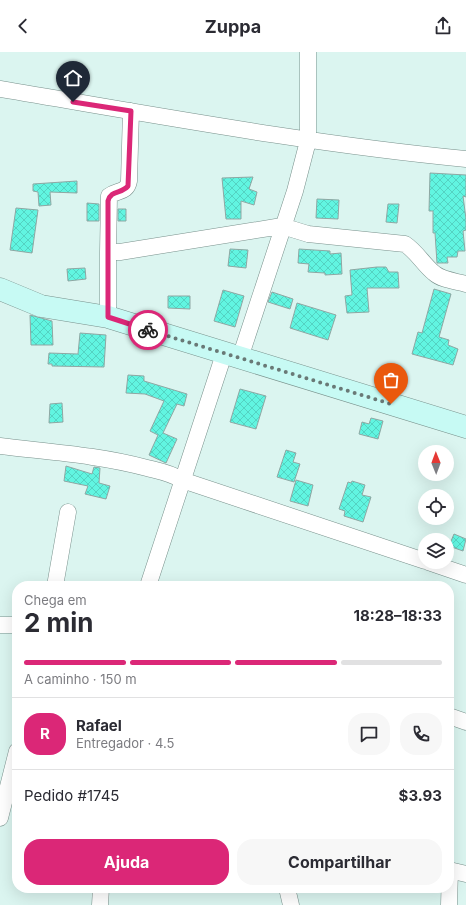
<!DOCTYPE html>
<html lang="pt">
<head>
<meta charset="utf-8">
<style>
  body { margin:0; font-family:Inter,sans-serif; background:#f7f7f7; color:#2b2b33; height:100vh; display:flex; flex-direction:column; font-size:15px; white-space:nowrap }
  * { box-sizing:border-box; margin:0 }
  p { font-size:13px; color:#7c7c81 }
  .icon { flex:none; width:22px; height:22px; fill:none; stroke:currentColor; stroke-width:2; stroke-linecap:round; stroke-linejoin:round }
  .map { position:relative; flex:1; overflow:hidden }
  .side { position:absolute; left:12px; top:529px; width:442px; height:312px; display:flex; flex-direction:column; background:#fff; border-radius:16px; box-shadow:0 4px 16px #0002 }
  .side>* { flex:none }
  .needle { width:26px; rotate:359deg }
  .tools { position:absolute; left:418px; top:393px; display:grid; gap:8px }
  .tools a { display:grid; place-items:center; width:36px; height:36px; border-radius:50%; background:#fff; box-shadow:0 4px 16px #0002; font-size:20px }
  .pin { position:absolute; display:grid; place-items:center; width:34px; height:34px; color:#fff; margin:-41px -17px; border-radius:50% 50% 50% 0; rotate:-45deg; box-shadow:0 0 4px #0007 }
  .pin .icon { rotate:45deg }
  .courier { position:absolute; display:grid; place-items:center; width:40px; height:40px; margin:-20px; border:3px solid #db2777; border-radius:50%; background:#fff; color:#222; box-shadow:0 1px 5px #0007 }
  .summary em { font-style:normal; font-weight:700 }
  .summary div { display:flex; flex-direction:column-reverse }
  .summary { display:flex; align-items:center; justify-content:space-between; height:68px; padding:0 12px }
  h1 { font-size:26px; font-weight:700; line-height:30px }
  .bar { display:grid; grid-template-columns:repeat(4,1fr); gap:6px 4px; align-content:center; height:48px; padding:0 12px }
  .bar i { height:5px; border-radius:3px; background:#e1e1e2 }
  .bar .on { background:#db2777 }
  .bar p { grid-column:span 4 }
  .line { display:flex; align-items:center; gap:10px; padding:0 12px; border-top:1px solid #e1e1e2 }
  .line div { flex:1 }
  .round { display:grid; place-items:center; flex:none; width:42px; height:42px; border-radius:16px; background:#f7f7f7 }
  .cta { display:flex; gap:8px; margin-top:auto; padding:8px 12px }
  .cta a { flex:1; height:46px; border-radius:16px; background:#db2777; color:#fff; font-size:16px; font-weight:700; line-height:46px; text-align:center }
  .cta a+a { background:#f7f7f7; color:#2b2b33 }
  header { display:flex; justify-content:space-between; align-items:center; height:52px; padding:0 12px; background:#fff; font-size:18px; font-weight:700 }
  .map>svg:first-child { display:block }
</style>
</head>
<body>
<header><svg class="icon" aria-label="back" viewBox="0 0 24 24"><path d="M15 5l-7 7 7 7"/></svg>Zuppa<svg class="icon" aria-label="share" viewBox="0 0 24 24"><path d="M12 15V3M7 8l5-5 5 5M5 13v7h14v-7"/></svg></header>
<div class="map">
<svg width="466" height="853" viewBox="0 0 466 853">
  <defs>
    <pattern id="building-cross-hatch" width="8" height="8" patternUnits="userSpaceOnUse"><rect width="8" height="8" fill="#61f5e1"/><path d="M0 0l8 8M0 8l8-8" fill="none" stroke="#54d3c2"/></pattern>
  </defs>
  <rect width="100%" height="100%" fill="#dbf5f0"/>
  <path fill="url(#building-cross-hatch)" stroke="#8fa7a3" d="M430 121 466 123V145L463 144 466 167V178L463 179 465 199H458L457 205H447L448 211H437L435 181H433V159H429Z
    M253 125 249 137 257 140 254 153 241 149V167H226L222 126Z
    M77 129V141L50 140 51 153 39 154 38 140 33 139V132Z
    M317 147 339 148 338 167 316 166Z
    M87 151 99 152V169H87Z
    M388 152H399L397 171 386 170Z
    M16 156 38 158 32 201 10 198Z
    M118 157H126V169H118Z
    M230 197 248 198 246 216 228 214Z
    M299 197 330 199V202L341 201 342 222 325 223V221L308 220 309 212 298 211Z
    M377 215H386L389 220H398L399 236H367L369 260 347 261 345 244 352 243 350 218Z
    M85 216 86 227 68 229 67 217Z
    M434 237 451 242 439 285 449 288 448 293 458 297 453 313 412 302 418 280 422 281Z
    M223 238 244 244 235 275 214 269Z
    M272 240 293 247 290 257 268 250Z
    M168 244H190V257L168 256Z
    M297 251 336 263 328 288 290 276Z
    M30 263 52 269 53 293H31Z
    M80 281 106 283 104 315 52 314V312H48L49 301 78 302Z
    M128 323 144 324V329L187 342 184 354 177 352 163 381 177 387 166 411 149 403 158 383 150 379 164 349 145 342 126 341Z
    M240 337 266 344 256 377 230 370Z
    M62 351 63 370 49 371 50 352Z
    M371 366 383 369 378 387 359 382 362 370 369 372Z
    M286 398 296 401 293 410 300 412 294 430 277 425Z
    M66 414 92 422 94 415 100 416 99 431 110 434 106 447 85 442 88 434 64 429Z
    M296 428 313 433 308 454 290 449Z
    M352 429 365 433 362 443 371 445 363 470 344 464 345 459 339 457 348 430 351 431Z
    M454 482 466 487 463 499 449 494Z"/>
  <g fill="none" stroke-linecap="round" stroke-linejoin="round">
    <g stroke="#79918c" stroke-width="17">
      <path id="street" d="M0 37C155 63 309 92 466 107
        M108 200 109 144C117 138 127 141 129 129L131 59
        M108 265V200H120L282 174 308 182 405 192C417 200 423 212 434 221 442 228 455 229 466 232
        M240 306 295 139 308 89V0
        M0 394C49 400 99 403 147 416 159 419 171 421 182 428L425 509
        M428 510 466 523
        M55 534 68 460
        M148 534 224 302
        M0 573H17
        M449 664 466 670
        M0 766 17 699
        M449 818 466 822
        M287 836 291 853
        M100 853 101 836
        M449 853 450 818"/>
    </g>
    <g stroke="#79918c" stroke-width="23">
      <path id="secondary" d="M0 237 41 254 108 265 466 375"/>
    </g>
    <use href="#street" stroke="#fff" stroke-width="16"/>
    <use href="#secondary" stroke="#c7faf4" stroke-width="22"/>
  </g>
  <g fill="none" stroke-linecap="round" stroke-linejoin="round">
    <path stroke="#697976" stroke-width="4" stroke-dasharray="0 7.2" d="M148 278 391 352"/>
    <path stroke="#db2777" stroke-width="5" d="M73 50 131 59 128 134C121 142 111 138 108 149V265L148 278"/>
  </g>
</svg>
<div class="tools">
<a><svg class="needle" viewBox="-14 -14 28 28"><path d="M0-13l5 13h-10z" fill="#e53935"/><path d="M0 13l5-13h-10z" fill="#7c7c81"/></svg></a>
<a><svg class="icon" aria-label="locate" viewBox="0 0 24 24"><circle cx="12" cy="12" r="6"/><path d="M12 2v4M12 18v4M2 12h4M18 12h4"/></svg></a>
<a><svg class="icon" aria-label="layers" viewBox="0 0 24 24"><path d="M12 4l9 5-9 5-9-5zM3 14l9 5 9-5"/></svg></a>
</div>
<div class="pin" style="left:391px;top:352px;background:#ea580c"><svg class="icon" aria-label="bag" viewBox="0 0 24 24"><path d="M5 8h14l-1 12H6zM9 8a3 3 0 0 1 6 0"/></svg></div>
<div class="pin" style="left:73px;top:50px;background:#1f2937"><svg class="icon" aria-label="home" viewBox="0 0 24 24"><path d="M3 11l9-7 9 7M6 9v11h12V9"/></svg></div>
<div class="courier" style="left:148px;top:278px"><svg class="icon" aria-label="bike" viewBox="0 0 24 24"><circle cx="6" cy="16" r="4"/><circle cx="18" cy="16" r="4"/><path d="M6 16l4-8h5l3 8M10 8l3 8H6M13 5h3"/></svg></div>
<section class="side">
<div class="summary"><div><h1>2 min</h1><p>Chega em</p></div><em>18:28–18:33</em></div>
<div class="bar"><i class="on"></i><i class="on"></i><i class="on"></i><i></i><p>A caminho · 150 m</p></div>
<div class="line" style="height:72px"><b class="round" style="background:#db2777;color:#fff">R</b><div><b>Rafael</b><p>Entregador · 4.5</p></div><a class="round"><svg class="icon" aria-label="chat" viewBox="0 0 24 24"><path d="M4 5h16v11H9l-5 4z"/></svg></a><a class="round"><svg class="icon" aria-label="phone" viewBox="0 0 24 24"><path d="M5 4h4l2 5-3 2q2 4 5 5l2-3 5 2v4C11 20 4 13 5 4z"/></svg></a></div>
<div class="line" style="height:52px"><div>Pedido #1745</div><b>$3.93</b></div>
<div class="cta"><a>Ajuda</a><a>Compartilhar</a></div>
</section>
</div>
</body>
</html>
